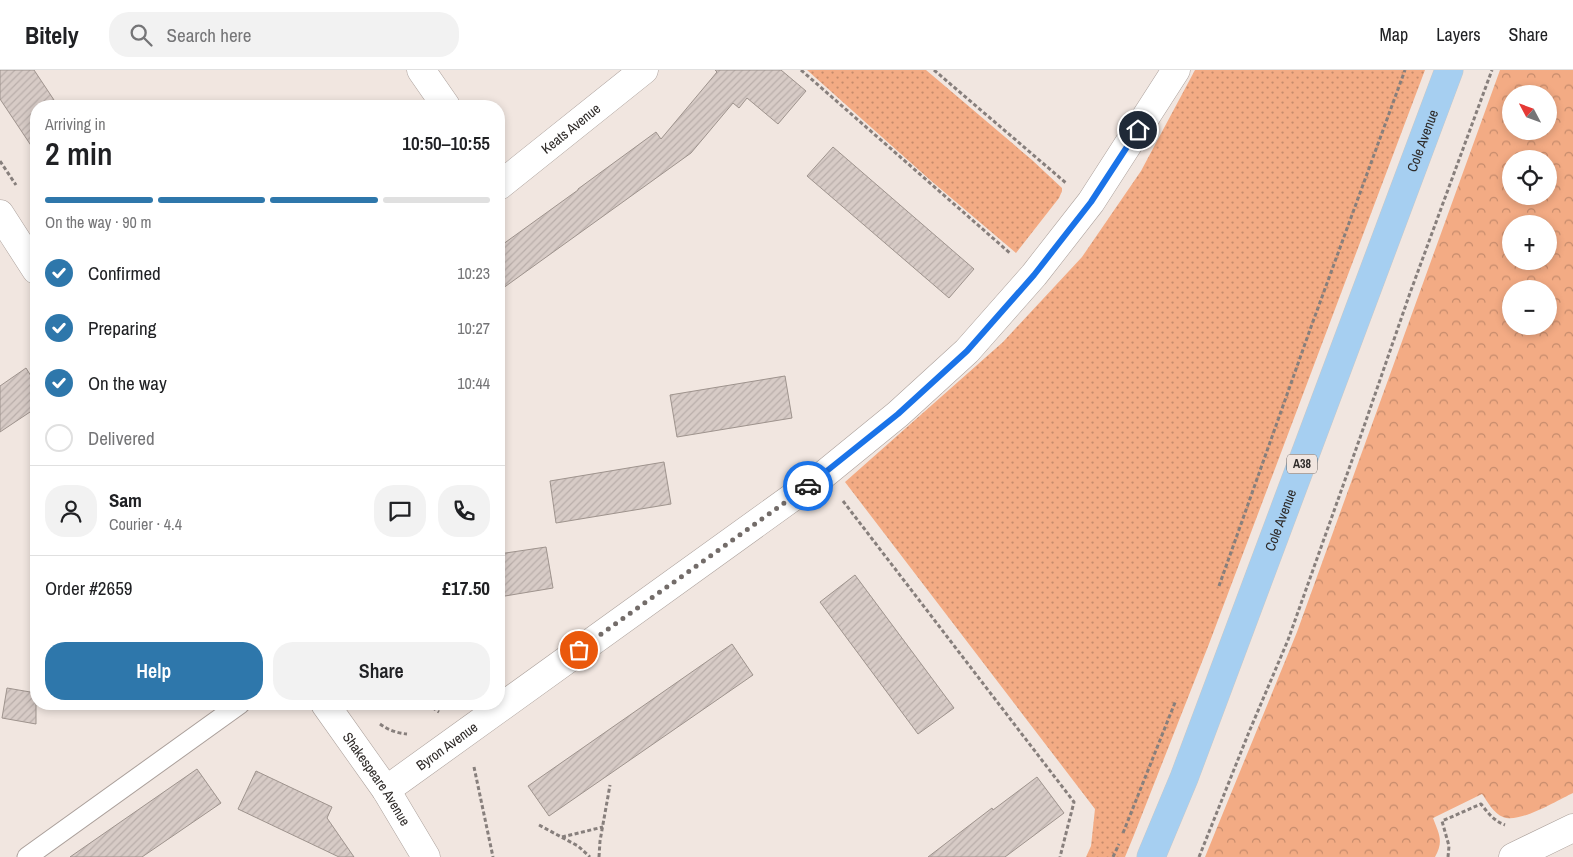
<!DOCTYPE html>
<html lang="en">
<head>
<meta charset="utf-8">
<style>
  body { margin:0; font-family:"Archivo Narrow",sans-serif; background:#f2f2f2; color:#202124; height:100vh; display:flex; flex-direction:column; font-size:19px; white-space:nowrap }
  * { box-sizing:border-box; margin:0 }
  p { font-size:16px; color:#757577 }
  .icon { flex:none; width:28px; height:28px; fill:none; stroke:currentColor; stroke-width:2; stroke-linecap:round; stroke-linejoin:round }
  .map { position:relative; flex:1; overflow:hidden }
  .panel { position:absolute; left:30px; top:30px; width:475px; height:610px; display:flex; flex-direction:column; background:#fff; border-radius:20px; box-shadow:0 2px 8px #0003 }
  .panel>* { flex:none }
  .needle { width:32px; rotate:311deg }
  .tools { position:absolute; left:1502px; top:15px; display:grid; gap:10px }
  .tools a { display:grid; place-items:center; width:55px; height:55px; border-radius:50%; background:#fff; box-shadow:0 2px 8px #0003; font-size:25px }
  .pin { position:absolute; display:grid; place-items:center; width:42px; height:42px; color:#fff; margin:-21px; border:2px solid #fff; border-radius:50%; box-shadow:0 1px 5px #0007 }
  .courier { position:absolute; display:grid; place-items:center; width:50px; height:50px; margin:-25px; border:4px solid #1a73e8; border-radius:50%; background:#fff; color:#222; box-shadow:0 1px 6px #0007 }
  .head em { font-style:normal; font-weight:600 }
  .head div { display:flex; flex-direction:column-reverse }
  .head { display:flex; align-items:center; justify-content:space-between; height:85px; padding:0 15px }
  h1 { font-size:32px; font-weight:600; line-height:38px }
  .bar { display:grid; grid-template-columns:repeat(4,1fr); gap:8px 5px; align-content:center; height:60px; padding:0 15px }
  .bar i { height:6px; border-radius:4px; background:#e0e0e0 }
  .bar .active { background:#2e77ab }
  .bar p { grid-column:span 4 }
  .line { display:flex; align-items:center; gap:12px; padding:0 15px; border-top:1px solid #e0e0e0 }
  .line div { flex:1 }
  .round { display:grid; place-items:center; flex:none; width:52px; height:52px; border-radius:20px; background:#f2f2f2 }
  ol { padding:0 15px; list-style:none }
  li { display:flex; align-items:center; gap:15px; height:55px }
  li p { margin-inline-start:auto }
  li .icon { padding:5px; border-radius:50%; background:#2e77ab; color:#fff; stroke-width:4 }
  li:last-child { color:#757577 }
  li i { width:28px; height:28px; border:2px solid #e0e0e0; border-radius:50% }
  .primary-button { display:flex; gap:10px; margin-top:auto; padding:10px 15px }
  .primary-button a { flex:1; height:58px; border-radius:20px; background:#2e77ab; color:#fff; font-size:20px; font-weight:600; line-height:58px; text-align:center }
  .primary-button a+a { background:#f2f2f2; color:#202124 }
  header { display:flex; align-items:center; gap:30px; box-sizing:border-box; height:70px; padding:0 25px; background:#fff; border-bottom:1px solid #e0e0e0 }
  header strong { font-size:24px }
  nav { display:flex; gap:28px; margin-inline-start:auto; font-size:18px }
  .search { width:350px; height:45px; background:#f2f2f2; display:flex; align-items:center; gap:12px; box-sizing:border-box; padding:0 18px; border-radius:20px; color:#757577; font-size:19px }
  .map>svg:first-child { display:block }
</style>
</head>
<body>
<header>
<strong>Bitely</strong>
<div class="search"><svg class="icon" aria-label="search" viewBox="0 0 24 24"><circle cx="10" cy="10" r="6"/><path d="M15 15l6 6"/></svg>Search here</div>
<nav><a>Map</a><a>Layers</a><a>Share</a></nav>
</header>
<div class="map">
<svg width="1573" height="787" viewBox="0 0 1573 787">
  <defs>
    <pattern id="grass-dots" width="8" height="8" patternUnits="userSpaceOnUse" patternTransform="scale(1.25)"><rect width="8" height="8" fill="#f3ab84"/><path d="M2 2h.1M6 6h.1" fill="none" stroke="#c58b6c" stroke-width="1.8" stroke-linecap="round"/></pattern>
    <pattern id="park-crowns" width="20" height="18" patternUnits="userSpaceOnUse" patternTransform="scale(1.25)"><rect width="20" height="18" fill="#f3ab84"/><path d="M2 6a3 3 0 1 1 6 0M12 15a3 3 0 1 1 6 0" fill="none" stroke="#c58b6c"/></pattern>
    <pattern id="building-hatch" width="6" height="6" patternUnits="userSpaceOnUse" patternTransform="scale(1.25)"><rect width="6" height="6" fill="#d7cbc6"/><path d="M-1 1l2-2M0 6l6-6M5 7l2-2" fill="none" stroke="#b9aeaa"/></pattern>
  </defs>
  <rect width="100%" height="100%" fill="#f1e6e0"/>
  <path fill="url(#grass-dots)" d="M807 0H926L1032 90 1062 118V121L1059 128 1016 183 929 109Z
    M1195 0H1425L1209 574 1134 765 1125 787H1086L1091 776 1095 739 845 412 1003 272 1082 187 1141 101Z"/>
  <path fill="url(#park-crowns)" fill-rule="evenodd" d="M1500 0H1573V723C1558 730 1519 754 1503 747 1493 743 1488 732 1482 724L1433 748C1439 764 1444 771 1435 787H1205L1297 562ZM1511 24H1549V61H1511ZM1511 89H1549V126H1511ZM1511 154H1549V191H1511ZM1511 219H1549V256H1511Z"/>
  <path fill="url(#building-hatch)" stroke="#9e938d" d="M0 0H34L58 36H36V83L0 29Z
    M715 0H781L806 21 778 54 747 28 739 38 733 33 691 83 499 221V177L578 120V119L656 62 661 69 717 2Z
    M833 77 974 199 949 228 807 106Z
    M26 298 36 314V338L0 362V316Z
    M785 306 792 348 677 367 670 325Z
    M664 392 671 434 556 453 550 411Z
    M546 477 553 518 499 527V484Z
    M855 505 954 638 918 664 820 532Z
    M732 574 753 605 549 746 528 716Z
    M7 618 36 623V654L2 648Z
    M197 699 221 733 142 787H70Z
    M256 701 332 737 327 748 354 787H339L238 739Z
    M1037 707 1064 743 1005 787H928L992 738 993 740Z"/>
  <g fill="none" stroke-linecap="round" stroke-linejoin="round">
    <g stroke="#aba09b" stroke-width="21">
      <path id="lane" d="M27 787 240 634"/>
    </g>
    <g stroke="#aba09b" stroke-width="29">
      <g id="street">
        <path d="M421 0 446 36"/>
        <path id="s1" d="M499 116 644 0"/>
        <path d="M0 144 36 200"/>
        <path id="s2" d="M325 634 386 720 426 787"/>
        <path id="s3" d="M386 720 822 406 898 344 967 281 1034 205 1091 132 1176 0"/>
        <path d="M1513 787 1573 758"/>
      </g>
    </g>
    <g stroke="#c9c8c7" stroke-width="29">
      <g id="highway">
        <path id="s4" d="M1151 787 1184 708 1449 0"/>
      </g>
    </g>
    <path stroke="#877f7c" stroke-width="3" stroke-dasharray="4 2.5" stroke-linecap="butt" d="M801 0 1011 184
      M934 0 1066 113
      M0 91 16 115
      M843 431 1074 732 1060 787
      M1219 516 1311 257 1405 0
      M427 634 439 642
      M380 654C388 660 397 663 407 664
      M474 697 493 787
      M539 755 578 776 590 787
      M1123 763 1176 630
      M562 767 603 757
      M599 787 600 771 610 715
      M1113 787 1119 774
      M1199 787 1249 662 1288 570 1361 365 1410 223 1492 0
      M1448 787 1449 776 1442 751 1481 734C1488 743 1494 751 1505 755"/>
    <use href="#lane" stroke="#fff" stroke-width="19"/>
    <use href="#street" stroke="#fff" stroke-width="28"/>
    <use href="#highway" stroke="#a6cff1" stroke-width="28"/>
  </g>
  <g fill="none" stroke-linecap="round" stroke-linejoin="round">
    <path stroke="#736c69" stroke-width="5" stroke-dasharray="0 9" d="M579 580 808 416"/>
    <path stroke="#1a73e8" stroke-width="6" d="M808 416 898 344 967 281 1034 205 1091 132 1138 60"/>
  </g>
  <g text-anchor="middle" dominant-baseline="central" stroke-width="4.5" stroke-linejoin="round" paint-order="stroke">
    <rect fill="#f1e6e0" stroke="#696360" stroke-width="1" x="1287" y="384.5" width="30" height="19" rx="4"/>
    <g font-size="12" font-weight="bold" fill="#2f2b29">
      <text x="1302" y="394">A38</text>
    </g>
    <g font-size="14" fill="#2f2b29" stroke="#f1e6e0">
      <text stroke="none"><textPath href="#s1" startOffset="92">Keats Avenue</textPath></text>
      <text stroke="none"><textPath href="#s4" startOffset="766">Cole Avenue</textPath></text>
      <text stroke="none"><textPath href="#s4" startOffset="361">Cole Avenue</textPath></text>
      <text stroke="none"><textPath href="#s3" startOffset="75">Byron Avenue</textPath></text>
      <text stroke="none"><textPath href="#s2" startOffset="91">Shakespeare Avenue</textPath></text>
    </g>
  </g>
</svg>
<div class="tools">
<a><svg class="needle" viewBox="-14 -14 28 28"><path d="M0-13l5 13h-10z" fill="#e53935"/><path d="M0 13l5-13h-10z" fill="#757577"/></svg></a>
<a><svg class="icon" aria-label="locate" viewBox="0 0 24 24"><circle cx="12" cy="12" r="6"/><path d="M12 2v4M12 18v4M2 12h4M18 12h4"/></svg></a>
<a>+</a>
<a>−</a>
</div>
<div class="pin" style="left:579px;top:580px;background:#ea580c"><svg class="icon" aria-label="bag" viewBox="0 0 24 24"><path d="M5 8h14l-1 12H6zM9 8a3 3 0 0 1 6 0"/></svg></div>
<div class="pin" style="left:1138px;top:60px;background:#1f2937"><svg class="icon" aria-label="home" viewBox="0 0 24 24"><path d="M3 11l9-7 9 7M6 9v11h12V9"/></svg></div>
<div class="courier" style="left:808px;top:416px"><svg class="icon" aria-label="car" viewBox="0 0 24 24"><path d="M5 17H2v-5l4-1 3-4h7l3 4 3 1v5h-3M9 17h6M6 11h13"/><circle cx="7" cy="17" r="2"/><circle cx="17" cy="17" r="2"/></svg></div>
<section class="panel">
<div class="head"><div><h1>2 min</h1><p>Arriving in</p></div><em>10:50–10:55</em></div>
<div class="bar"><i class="active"></i><i class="active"></i><i class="active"></i><i></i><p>On the way · 90 m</p></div>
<ol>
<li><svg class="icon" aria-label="check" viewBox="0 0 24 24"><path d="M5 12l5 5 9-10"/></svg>Confirmed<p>10:23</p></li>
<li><svg class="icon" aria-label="check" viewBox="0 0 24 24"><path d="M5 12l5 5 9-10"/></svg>Preparing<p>10:27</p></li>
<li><svg class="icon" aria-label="check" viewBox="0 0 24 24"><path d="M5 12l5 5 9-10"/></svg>On the way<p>10:44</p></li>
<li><i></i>Delivered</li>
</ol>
<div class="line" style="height:90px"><a class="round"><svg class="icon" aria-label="person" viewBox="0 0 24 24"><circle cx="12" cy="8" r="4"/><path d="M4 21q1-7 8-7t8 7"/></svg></a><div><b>Sam</b><p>Courier · 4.4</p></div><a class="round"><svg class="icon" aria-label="chat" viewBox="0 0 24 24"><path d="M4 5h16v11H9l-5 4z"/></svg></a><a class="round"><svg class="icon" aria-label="phone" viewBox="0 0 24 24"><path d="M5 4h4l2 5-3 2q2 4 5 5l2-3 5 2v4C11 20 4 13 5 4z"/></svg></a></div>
<div class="line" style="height:65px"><div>Order #2659</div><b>£17.50</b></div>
<div class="primary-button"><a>Help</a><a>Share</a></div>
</section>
</div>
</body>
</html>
